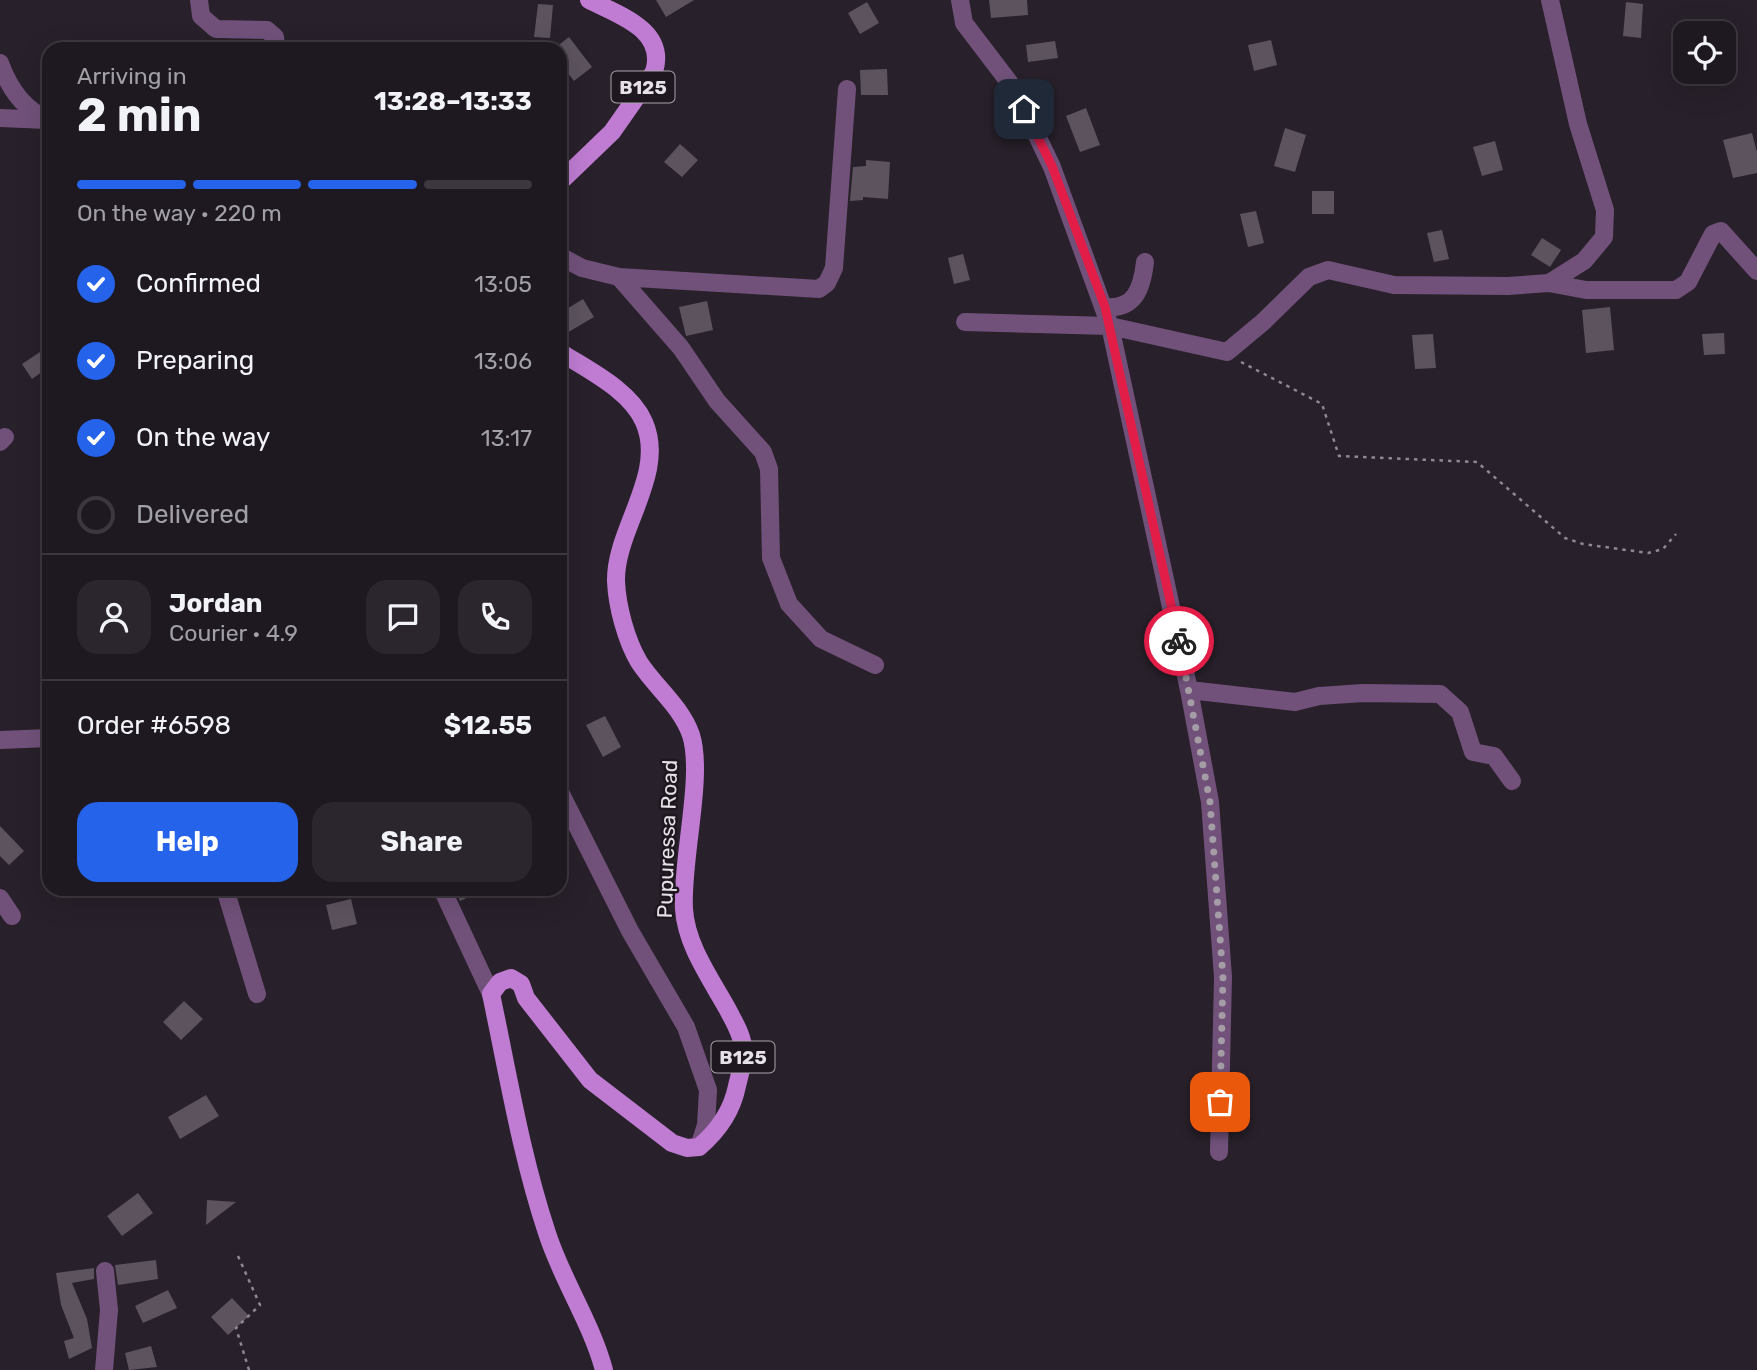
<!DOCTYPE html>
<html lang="en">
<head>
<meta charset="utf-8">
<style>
  body { margin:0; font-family:Rubik,sans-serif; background:#2b252d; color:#f1f3f6; height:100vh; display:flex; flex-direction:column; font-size:26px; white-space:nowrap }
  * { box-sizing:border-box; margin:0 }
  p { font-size:23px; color:#a1a0a5 }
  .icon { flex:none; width:38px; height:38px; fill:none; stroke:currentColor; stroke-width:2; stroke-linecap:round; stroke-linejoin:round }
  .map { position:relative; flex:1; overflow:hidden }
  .drawer { position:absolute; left:42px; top:42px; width:525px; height:854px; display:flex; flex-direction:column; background:#1e1820; border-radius:21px; box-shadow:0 7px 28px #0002,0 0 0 2px #3c373e }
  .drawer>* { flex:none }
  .buttons { position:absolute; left:1673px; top:21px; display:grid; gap:14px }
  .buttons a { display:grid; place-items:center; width:63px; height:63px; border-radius:14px; background:#1e1820; box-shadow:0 7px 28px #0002,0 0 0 2px #3c373e; font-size:35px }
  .pin { position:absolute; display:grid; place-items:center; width:60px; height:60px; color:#fff; margin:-30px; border-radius:14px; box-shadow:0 4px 10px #0006 }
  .courier { position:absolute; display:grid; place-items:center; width:70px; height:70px; margin:-35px; border:5px solid #e11d48; border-radius:50%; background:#fff; color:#222; box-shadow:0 2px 9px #0007 }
  .summary em { font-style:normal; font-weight:700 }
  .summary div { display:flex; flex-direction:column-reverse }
  .summary { display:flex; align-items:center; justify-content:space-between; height:119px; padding:0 35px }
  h1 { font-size:46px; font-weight:700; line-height:52px }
  .bar { display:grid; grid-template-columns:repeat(4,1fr); gap:10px 7px; align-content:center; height:84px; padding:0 35px }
  .bar i { height:9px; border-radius:5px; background:#3c373e }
  .bar .active { background:#2563eb }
  .bar p { grid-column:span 4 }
  .line { display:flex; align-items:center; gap:18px; padding:0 35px; border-top:2px solid #3c373e }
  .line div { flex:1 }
  .round { display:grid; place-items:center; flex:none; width:74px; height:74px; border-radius:21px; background:#2b252d }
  ol { padding:0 35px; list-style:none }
  li { display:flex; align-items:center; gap:21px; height:77px }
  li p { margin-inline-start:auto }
  li .icon { padding:7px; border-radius:50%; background:#2563eb; color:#fff; stroke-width:4 }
  li:last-child { color:#a1a0a5 }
  li i { width:38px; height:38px; border:4px solid #3c373e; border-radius:50% }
  .cta { display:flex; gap:14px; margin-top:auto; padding:14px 35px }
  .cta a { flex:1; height:80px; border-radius:21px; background:#2563eb; color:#fff; font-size:28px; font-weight:700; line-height:80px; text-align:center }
  .cta a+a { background:#2b252d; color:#f1f3f6 }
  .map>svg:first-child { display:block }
</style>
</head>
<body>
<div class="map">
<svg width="1757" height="1370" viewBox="0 0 1757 1370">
  <rect width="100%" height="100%" fill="#28202a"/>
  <path fill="#5c535f" d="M656 0H694L666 17Z
    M989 0H1027L1028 15 991 18Z
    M867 2 879 23 860 34 848 13Z
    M1626 2 1643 4 1641 38 1623 36Z
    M538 4 553 5 550 38 534 37Z
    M569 37 592 67 574 81 560 63V44Z
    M1271 40 1277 65 1254 71 1248 45Z
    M1055 41 1058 58 1028 62 1026 45Z
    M887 69 888 95H861L860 70Z
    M1086 108 1100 145 1080 152 1066 116Z
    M1285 128 1306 135 1295 172 1274 166Z
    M1752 133 1757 152V173L1733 178 1723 140Z
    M1495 141 1503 170 1482 176 1473 147Z
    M680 144 698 160 682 177 664 162Z
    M866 160 890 162 888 199 863 197V200L850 201 853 167 866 166Z
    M1312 191H1334V214H1312Z
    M1256 211 1264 243 1248 247 1240 214Z
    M1442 230 1449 259 1434 262 1427 233Z
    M1542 238 1561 250 1550 267 1531 255Z
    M963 254 970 280 954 284 948 258Z
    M583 299 594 317 560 337V313Z
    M707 301 713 330 686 336 679 307Z
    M1610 307 1614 350 1586 353 1582 310Z
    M1724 333 1725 354 1704 355 1702 334Z
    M1433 334 1436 368 1415 369 1412 335Z
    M49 346V367L32 379 22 364Z
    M605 716 621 747 603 757 586 725Z
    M0 826 24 851 9 865 0 856Z
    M455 889H487L460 901Z
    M351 899 357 924 332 930 326 905Z
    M184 1001 203 1019 181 1040 163 1022Z
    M206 1095 219 1116 180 1139 168 1117Z
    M138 1193 153 1213 122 1236 107 1216Z
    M207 1200 236 1202 206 1225Z
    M156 1260 158 1279 118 1285 115 1265Z
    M94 1268V1279L72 1283 87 1319 92 1348 69 1359 64 1341 74 1338 61 1305 56 1273Z
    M168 1290 177 1308 143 1323 135 1306Z
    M232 1298 249 1316 228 1335 211 1317Z
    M151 1346 157 1367 129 1370 125 1353Z"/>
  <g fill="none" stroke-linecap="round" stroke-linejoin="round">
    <path stroke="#8f8891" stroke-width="2.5" stroke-dasharray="3.5 5" stroke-linecap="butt" d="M1241 362 1322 404 1339 456 1477 462 1565 538 1583 544 1648 553 1663 549 1676 534
      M238 1256 260 1305 236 1328 249 1370"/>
    <path stroke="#71517a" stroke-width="18" d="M199 0 201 16 216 29 267 30 275 37 276 49
      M960 0 964 23 1015 90 1052 167 1110 326 1227 352 1263 322 1309 277 1328 270 1394 285 1508 286 1549 283 1584 261 1604 237 1605 210 1578 124 1550 0
      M0 63C9 88 24 110 49 120
      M0 118 47 120
      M560 256 582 268 619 277 819 289 827 283 834 268 847 89
      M619 277 681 348 717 401 763 452 769 469 771 558 789 604 821 639 875 665
      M1549 283 1586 290H1676L1688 282 1713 234 1721 231 1757 271
      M1105 307C1135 310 1142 288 1145 262
      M965 322 1110 326 1189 690 1210 802 1223 977 1219 1152
      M0 442 5 437
      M1189 690 1295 702 1319 696 1363 693 1440 694 1460 712 1473 752 1494 756 1512 781
      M0 740 49 738
      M560 792 630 931 686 1027 708 1090 706 1125 699 1147
      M225 889 257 994
      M442 889 491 994
      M0 898 12 916
      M104 1370 109 1310 105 1271"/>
    <path stroke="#bf7cd2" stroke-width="18" d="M560 182 612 132 654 72C667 30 619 15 589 0
      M560 352C588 370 630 390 644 422 667 474 615 529 616 581 617 606 626 640 639 662 655 687 681 706 691 735 704 776 681 861 684 909 686 945 711 979 728 1010 734 1022 743 1036 743 1049 744 1061 740 1074 737 1086 732 1111 718 1131 699 1147L687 1148 672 1143 590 1080 526 998 521 984 511 978 500 982 491 994C508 1074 521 1155 547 1233 562 1280 591 1322 604 1370"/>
  </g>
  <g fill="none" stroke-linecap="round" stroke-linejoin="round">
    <path stroke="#a49da6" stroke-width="7" stroke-dasharray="0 12.6" d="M1179 641 1210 802 1223 977 1220 1102"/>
    <path stroke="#e11d48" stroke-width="9" d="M1024 109 1052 166 1105 307 1179 641"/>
  </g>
  <g text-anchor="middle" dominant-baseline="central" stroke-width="5" stroke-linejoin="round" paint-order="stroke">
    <g fill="#1e1720" stroke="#aaa4ac" stroke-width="2">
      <rect x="611.5" y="71.5" width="63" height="31" rx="5"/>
      <rect x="711.5" y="1041.5" width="63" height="31" rx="5"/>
    </g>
    <g font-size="19" font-weight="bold" fill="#e6e1e8">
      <text x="643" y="87">B125</text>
      <text x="743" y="1057">B125</text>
    </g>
    <g font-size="21" fill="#e6e1e8" stroke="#1e1720">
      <text transform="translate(667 839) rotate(-88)">Pupuressa Road</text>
    </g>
  </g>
</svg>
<div class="buttons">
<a><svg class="icon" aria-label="locate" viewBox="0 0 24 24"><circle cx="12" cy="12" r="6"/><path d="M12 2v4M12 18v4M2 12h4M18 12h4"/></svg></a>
</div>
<div class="pin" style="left:1220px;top:1102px;background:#ea580c"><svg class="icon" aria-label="bag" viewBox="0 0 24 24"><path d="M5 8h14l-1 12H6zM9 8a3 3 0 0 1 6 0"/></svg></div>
<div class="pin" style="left:1024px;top:109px;background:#1f2937"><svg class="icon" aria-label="home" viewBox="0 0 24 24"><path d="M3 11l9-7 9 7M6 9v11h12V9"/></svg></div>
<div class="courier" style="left:1179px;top:641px"><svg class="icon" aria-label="bike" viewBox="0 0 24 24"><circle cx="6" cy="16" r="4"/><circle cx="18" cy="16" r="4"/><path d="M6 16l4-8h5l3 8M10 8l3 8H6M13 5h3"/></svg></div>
<section class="drawer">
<div class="summary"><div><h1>2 min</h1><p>Arriving in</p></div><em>13:28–13:33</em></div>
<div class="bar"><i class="active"></i><i class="active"></i><i class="active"></i><i></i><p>On the way · 220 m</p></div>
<ol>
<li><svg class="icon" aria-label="check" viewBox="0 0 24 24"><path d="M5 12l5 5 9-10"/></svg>Confirmed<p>13:05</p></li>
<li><svg class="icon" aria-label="check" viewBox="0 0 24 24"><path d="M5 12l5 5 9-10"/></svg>Preparing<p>13:06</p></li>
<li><svg class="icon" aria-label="check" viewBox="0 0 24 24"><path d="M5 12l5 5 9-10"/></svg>On the way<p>13:17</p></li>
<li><i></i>Delivered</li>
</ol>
<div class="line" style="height:126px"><a class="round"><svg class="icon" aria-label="person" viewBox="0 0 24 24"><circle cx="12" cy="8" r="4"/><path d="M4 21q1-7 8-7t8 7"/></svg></a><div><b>Jordan</b><p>Courier · 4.9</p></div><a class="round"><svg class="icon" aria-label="chat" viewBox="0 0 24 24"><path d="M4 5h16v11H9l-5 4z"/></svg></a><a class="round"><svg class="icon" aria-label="phone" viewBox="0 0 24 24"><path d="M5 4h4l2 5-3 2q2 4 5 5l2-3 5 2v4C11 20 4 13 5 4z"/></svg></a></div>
<div class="line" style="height:91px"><div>Order #6598</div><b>$12.55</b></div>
<div class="cta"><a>Help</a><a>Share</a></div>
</section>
</div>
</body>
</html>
